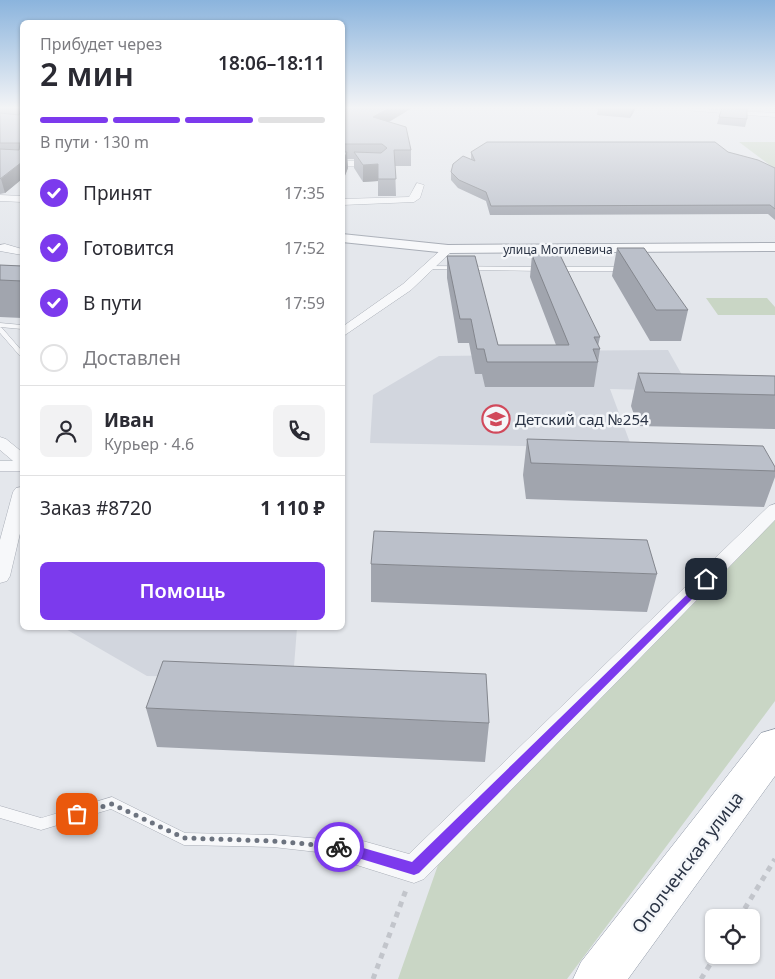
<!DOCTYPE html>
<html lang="ru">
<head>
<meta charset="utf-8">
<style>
  body { margin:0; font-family:"Noto Sans",sans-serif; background:#f2f2f3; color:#2b2b33; height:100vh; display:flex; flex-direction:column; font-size:19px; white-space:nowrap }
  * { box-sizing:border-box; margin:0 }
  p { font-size:16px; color:#7c7c81 }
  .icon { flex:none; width:28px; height:28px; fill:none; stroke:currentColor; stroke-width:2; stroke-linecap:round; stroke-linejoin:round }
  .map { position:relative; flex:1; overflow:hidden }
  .side { position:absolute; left:20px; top:20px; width:325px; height:610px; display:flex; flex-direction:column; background:#fff; border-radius:8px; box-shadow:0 1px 4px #0004 }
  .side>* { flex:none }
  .tools { position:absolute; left:705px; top:909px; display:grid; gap:10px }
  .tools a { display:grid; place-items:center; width:55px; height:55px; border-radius:8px; background:#fff; box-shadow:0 1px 4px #0004; font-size:25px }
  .pin { position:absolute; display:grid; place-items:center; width:42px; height:42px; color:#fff; margin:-21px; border-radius:10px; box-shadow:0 2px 8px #0006 }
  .courier { position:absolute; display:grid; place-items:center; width:50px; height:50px; margin:-25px; border:4px solid #7c3aed; border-radius:50%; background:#fff; color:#222; box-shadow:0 1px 6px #0007 }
  .overview em { font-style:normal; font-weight:600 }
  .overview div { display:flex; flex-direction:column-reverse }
  .overview { display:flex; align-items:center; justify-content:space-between; height:85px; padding:0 20px }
  h1 { font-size:32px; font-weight:600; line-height:38px }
  .bar { display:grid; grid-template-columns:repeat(4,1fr); gap:8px 5px; align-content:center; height:60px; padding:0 20px }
  .bar i { height:6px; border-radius:4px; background:#e1e1e2 }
  .bar .current { background:#7c3aed }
  .bar p { grid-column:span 4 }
  .line { display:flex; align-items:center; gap:12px; padding:0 20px; border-top:1px solid #e1e1e2 }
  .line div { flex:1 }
  .round { display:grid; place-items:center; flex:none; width:52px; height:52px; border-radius:8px; background:#f2f2f3 }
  ol { padding:0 20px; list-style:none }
  li { display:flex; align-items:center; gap:15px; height:55px }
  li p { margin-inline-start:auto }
  li .icon { padding:5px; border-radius:50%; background:#7c3aed; color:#fff; stroke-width:4 }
  li:last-child { color:#7c7c81 }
  li i { width:28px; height:28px; border:2px solid #e1e1e2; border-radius:50% }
  .primary-button { display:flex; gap:10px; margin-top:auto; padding:10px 20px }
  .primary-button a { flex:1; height:58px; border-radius:8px; background:#7c3aed; color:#fff; font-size:20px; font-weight:600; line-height:58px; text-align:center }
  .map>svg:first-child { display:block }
</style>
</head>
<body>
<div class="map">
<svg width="775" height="979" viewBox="0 0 775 979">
  <rect width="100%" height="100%" fill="#e4e7ec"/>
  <path fill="#d2d6de" d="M668 350 691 391 610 389 632 448 370 443 373 395 439 356 522 355 521 351Z
    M64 628H297L293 679 147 676Z"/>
  <path fill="#c9d6c5" d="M739 142H775V169Z
    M706 298H767L775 307V315H718Z
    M775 520V701L567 979H398L438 865Z"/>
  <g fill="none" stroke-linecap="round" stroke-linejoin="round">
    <g stroke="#a9aeb7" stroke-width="1">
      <path id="service" d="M625 265 627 266V268L617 271H556L553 269 556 267H617Z
        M428 266 543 267 546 269 543 271 426 269V267Z
        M0 323 22 325V329L0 327Z
        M0 327 2 328 22 351V357L20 356 0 333Z
        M112 797 185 833 273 835 335 840 340 842 342 847 340 852 335 854 273 847 184 845 111 809 41 830 0 818V806L41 818Z"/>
    </g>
    <g stroke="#a9aeb7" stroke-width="1">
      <path id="minor" d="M681 108 775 113V117L684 110Z
        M342 161H378L382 164 378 167 342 166Z
        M417 183 424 185 420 198 414 202 342 205V199L409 197Z
        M0 195 22 196V202L0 201Z
        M5 244 22 249V255L0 251V245Z
        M448 246 453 249 452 251 411 290 342 337V327L403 284 444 247Z
        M0 437 6 439 22 452V471H0V461H13L0 450Z
        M22 487V525L10 576 7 581 0 583V540L13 492 16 488Z
        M775 504V520L424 879 414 883 328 856 324 847 328 838 338 834 409 854 769 506Z"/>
    </g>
    <g stroke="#a9aeb7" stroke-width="2">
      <path id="tertiary" d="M342 234 448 245 775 243V251L448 253 342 242Z"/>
    </g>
    <g stroke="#8b94a3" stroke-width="1">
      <path id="trunk" d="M775 729V776L628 979H573L581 962 761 733Z"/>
    </g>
    <path stroke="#c2c5cb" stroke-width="5" stroke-dasharray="5.5 5.5" stroke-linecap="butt" d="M739 918 775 859
      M373 979 406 890
      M701 979 716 955"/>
    <use href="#service" fill="#f7f8fa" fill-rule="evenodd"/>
    <use href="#minor" fill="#f7f8fa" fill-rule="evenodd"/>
    <use href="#tertiary" fill="#f7f8fa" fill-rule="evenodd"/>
    <use href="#trunk" fill="#fff" fill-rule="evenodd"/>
  </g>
  <path fill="#a1a5ae" d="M0 108H22V179L5 193 0 194Z
    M342 108H412L389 122 411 150V166H395L396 196H378V181L363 182 354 168V159H347L348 168 342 183Z
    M598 108H636L630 118 597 115Z
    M722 108H746L747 119 745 127 717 124Z
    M471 152H728L775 168V220L768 214 490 215 486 201 458 188 451 180V172L471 159Z
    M617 248 688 310 681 341H650L612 276Z
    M532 255 600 337 598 346 600 349 594 387H485L482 374H475L469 343H458L447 278V256L498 345H556L530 277Z
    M0 265 22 266V318L0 317Z
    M638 373 775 376V429L638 426 631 406Z
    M527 439 775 467V477L764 507 526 499 523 475Z
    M371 564 657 574 647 612 371 602Z
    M146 708 489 723 485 762 157 747Z"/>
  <path fill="#83868d" d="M389 108H412L373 131V117Z
    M632 108H636L630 118Z
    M347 152 348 168 342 183V165Z
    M22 162V179L5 193 1 179Z
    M378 164V181L363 182V165Z"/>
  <path fill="#bbc0ca" stroke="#83868d" d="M9 108H22V162L0 179V149L19 150 20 143H0V113L19 115 21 109Z
    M342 108H389L373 117 406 127 411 150H394L396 179H378V164L363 165 354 152 381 153 387 148 382 144H342Z
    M722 108 747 109V119L719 117Z
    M487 142H715L728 152 758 160 775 168V209L770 205 491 206 486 192 459 180 451 172 453 164 463 156 475 161 471 152Z
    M342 152H347L342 165Z
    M617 248H644L688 310H656Z
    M532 255H560L600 337H594L600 349H593L598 362H487L484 349H477L471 319H460L447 256H475L498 345H569Z
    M0 265 22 266V281L0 280Z
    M638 373 775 376V395L645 392Z
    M527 439 763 446 775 467V471L531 463Z
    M374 531 647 540 657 574 371 564Z
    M163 661 486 674 489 723 146 708Z"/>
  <linearGradient id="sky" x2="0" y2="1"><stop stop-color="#8bb4dd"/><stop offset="0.44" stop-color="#f3f4f6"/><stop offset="1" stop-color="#f3f4f6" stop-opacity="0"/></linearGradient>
  <rect width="775" height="245" fill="url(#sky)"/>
  <path fill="#7c3aed" d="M706 576 710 577V581L419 873 414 875 335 851 333 847 335 843 339 841 412 862Z"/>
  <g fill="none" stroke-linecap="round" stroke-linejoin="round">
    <path stroke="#6c737f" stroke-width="5" stroke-dasharray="0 9" d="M77 814 112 804 184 838 273 841 339 847"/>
  </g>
  <defs>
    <g id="school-ring" transform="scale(1.4375)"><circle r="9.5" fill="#f4f6f9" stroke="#d1495b" stroke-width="1.5"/><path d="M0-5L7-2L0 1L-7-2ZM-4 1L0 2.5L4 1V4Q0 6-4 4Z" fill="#d1495b"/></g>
  </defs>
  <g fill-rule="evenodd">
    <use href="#school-ring" x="496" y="419"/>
  </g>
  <g text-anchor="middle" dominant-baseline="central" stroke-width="5" stroke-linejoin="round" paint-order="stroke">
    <g font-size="12" fill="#2b3445" stroke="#f4f6f9">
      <text x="558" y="249">улица Могилевича</text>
    </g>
    <g font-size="15" fill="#2b3445" stroke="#f4f6f9" text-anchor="start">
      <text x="515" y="419">Детский сад №254</text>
    </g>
    <g font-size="18" fill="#2b3445" stroke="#f4f6f9">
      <text transform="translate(687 862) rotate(-53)">Ополченская улица</text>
    </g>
  </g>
</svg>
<div class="tools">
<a><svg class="icon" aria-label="locate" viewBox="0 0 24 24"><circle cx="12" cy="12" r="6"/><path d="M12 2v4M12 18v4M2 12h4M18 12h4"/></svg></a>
</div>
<div class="pin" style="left:77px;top:814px;background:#ea580c"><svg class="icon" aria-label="bag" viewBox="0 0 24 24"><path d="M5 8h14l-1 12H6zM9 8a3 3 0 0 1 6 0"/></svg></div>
<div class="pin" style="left:706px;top:579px;background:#1f2937"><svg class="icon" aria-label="home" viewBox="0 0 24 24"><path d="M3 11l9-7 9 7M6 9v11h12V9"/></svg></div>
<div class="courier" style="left:339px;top:847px"><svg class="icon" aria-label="bike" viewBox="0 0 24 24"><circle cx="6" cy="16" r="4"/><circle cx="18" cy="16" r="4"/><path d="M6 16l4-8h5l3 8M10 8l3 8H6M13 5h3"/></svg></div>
<section class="side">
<div class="overview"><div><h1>2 мин</h1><p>Прибудет через</p></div><em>18:06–18:11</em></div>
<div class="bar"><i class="current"></i><i class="current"></i><i class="current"></i><i></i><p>В пути · 130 m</p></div>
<ol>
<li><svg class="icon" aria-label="check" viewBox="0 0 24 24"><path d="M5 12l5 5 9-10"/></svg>Принят<p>17:35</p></li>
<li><svg class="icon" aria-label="check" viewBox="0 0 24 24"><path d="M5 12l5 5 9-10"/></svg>Готовится<p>17:52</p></li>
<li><svg class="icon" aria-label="check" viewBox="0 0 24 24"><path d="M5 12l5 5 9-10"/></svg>В пути<p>17:59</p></li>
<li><i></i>Доставлен</li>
</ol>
<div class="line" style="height:90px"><a class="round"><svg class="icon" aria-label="person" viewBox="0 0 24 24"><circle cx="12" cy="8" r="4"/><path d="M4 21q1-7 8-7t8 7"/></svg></a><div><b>Иван</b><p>Курьер · 4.6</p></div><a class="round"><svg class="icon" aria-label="phone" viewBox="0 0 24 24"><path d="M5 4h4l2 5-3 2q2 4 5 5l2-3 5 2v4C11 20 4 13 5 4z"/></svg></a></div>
<div class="line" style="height:65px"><div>Заказ #8720</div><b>1 110 ₽</b></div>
<div class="primary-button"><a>Помощь</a></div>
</section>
</div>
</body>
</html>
